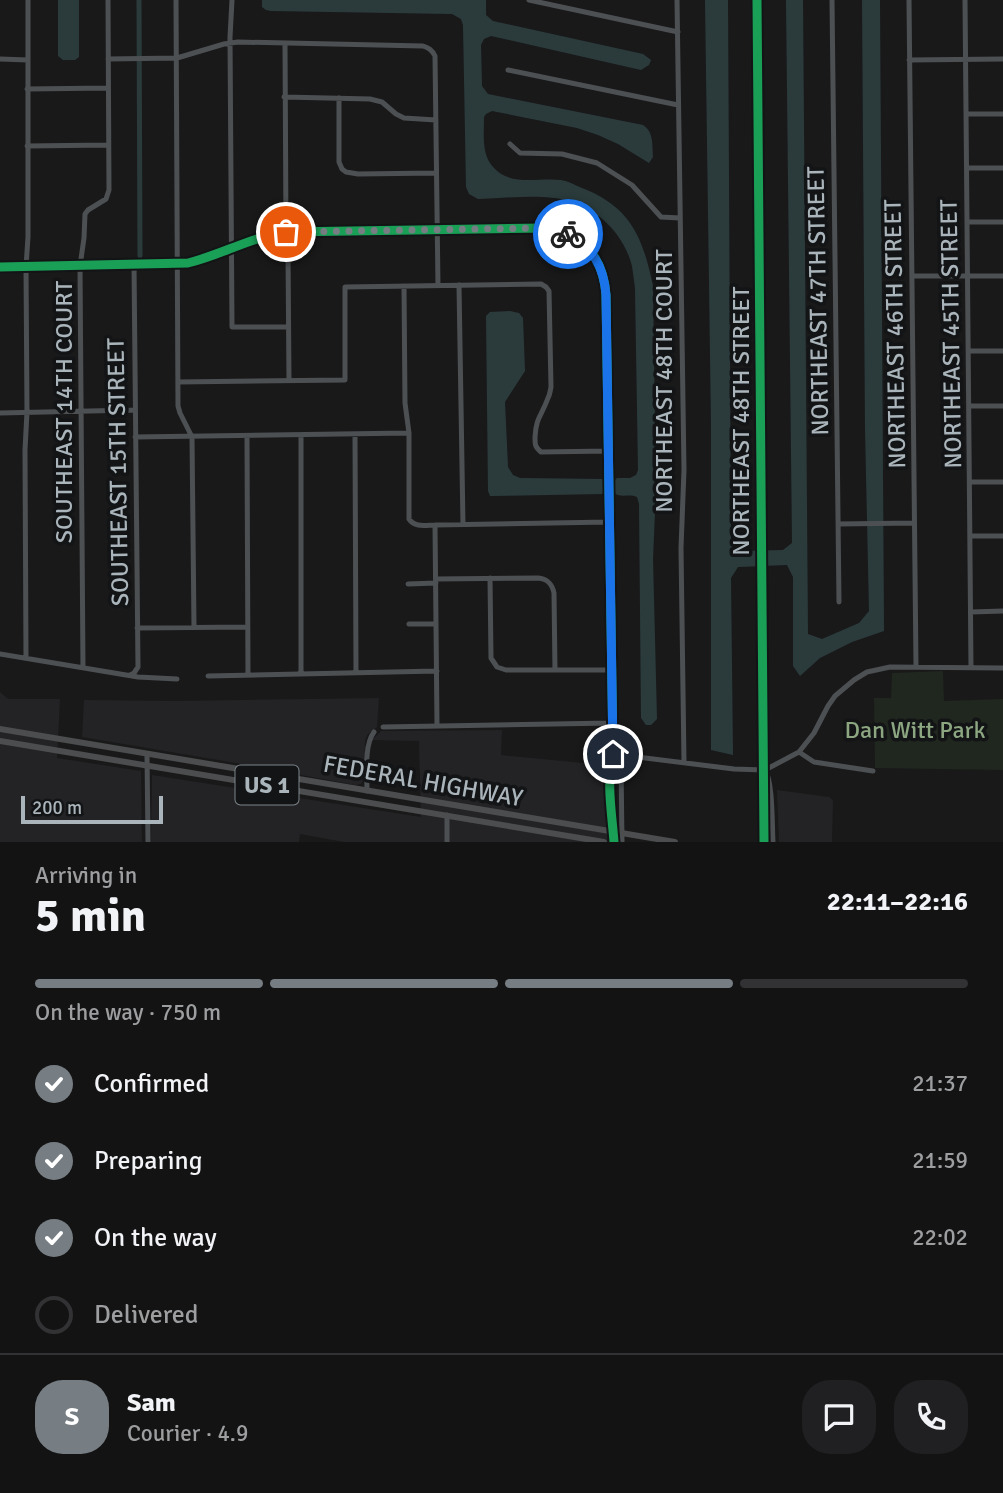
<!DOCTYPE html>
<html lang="en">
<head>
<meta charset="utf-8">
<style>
  body { margin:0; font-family:Signika,sans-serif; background:#202022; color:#f1f3f6; height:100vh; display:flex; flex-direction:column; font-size:26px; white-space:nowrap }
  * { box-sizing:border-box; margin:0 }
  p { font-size:23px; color:#9d9ea0 }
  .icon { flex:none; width:38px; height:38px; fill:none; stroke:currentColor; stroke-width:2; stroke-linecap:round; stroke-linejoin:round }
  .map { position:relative; height:842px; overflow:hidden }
  .drawer { display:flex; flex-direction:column; background:#131314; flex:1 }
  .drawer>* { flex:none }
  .scale { position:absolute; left:21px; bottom:18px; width:142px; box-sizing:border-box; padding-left:7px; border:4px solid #aab5bb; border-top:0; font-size:19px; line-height:24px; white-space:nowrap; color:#aab5bb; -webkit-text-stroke:5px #131416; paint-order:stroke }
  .pin { position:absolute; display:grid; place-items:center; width:60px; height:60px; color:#fff; margin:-30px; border:4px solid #fff; border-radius:50%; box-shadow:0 2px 7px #0007 }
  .courier { position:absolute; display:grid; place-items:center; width:70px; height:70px; margin:-35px; border:5px solid #1a73e8; border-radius:50%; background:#fff; color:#222; box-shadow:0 2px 9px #0007 }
  .summary em { font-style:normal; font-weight:700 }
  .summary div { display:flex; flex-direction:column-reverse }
  .summary { display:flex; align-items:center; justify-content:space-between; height:119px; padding:0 35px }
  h1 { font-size:46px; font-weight:700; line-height:52px }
  .bar { display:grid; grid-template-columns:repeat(4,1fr); gap:10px 7px; align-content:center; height:84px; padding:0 35px }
  .bar i { height:9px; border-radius:5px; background:#323234 }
  .bar .on { background:#777e83 }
  .bar p { grid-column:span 4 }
  .line { display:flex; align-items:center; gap:18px; padding:0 35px; border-top:2px solid #323234 }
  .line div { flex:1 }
  .round { display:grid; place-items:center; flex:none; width:74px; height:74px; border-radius:28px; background:#202022 }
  ol { padding:0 35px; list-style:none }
  li { display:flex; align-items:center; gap:21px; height:77px }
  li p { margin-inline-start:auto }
  li .icon { padding:7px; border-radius:50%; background:#777e83; color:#fff; stroke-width:4 }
  li:last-child { color:#9d9ea0 }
  li i { width:38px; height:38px; border:4px solid #323234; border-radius:50% }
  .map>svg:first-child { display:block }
</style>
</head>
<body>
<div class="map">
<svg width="1003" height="842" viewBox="0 0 1003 842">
  <rect width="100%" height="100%" fill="#19191a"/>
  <path fill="#232326" d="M0 692 8 699H60L57 758 141 771 142 842H0Z
    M379 698 377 727 367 735 365 741 364 778 361 784 355 785 236 763 82 737 84 700 178 701Z
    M502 730 501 755 583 763 585 753 607 757 609 842H344L300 834 299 842H151L152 775 421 817 419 741 372 740 381 731Z
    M777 790 829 797 833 800 832 842H779Z"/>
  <path fill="#20271f" d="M943 671 944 701 1003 699V770L875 768 874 698H891L892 673Z"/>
  <path fill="#2b3b3c" d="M58 0H79V57L75 60H63L58 56Z
    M262 0H486V15L493 21 643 54 651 60 649 65 641 70 491 36 484 39 481 45 482 86 488 94 643 125C654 132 652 145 653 157L649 163 618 144 598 135 577 128 492 111 486 114 484 117C484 135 481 155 494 168 512 187 539 177 561 180 568 181 575 185 582 188 631 207 643 238 653 286L656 488 653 559 657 719 651 725H646L641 718 639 504 637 497C630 494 624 497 618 495 611 492 612 492 604 492L602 494 490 496 488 491 486 316 490 312 510 311 519 313 523 318 525 371 505 402 508 467 513 475 520 478 602 479 604 481H614L617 478H630L636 475 638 470 635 288C634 281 633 273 632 266 623 230 591 202 555 198 530 195 503 198 478 199L469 194 466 187 463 25 461 19 452 14 271 11 266 10 262 7Z
    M705 0H728L731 544 740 551 783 550 792 543 786 0H803L808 634 822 639 859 623 869 611 865 428 862 0H880L884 631 852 642 820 658 800 676 793 666V577L787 565 738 567 731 578 733 755 711 750V425Z"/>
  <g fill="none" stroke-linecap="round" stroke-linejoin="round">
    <path stroke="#2b3b3c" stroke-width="5" d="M139 0 140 256"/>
    <path stroke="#4d5053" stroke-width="5" d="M176 0 178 406 180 413 192 437 194 627
      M232 0 230 37 232 327H288
      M529 0 678 32
      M677 0 684 470 681 548 684 762
      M757 0 764 842
      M832 0 839 602
      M909 0 916 667
      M965 0 971 668
      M285 43 286 232 288 252 289 380
      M0 59 28 60
      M108 59 177 58 224 44 238 42 423 46C429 48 432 50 435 56L438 286
      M909 60 1003 59
      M508 70 678 105
      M27 89 108 88
      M284 97 370 99 382 102 396 114 404 118 436 120
      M339 98V162L342 169 346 172 358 174 436 173
      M966 114H1003
      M510 144 520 153 562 154 597 163 632 185 661 217 680 218
      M27 146 108 145
      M967 168H1003
      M967 222H1003
      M0 267 188 263C221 255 251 237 286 232L542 228C582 232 603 256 606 295L613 754C606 782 612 814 614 842
      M912 276H1003
      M459 285 463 525
      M404 286 405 403 409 433V519C415 528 426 525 435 525L609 522
      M969 351H1003
      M178 382 345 380V287L541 284 546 287 549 291 551 387C550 391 550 395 548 398 542 415 536 417 535 437 535 445 535 447 541 452L608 451
      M969 406H1003
      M0 413 135 410
      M355 434 356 672
      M301 435V673
      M247 436 248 674
      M135 437 409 433
      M970 482H1003
      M838 524 914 523
      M435 525 437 725
      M971 536H1003
      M490 578 491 658 497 667 506 670H612
      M436 579 538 578C548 579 552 584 554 593L555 670
      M408 584 436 583
      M971 612 1003 611
      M409 624H436
      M137 628 247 627
      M0 654 138 677 177 679
      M26 658 25 450 27 412 26 267 28 237V0
      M83 668 80 266 84 238 85 214 88 210 106 199 109 190 108 0
      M130 675 134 673 138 667 134 265
      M208 676 437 671
      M383 727 612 723
      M799 752 814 762 873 771
      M147 754 148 842
      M613 754 734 769 765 770 799 752 814 733 828 706 835 696 854 680 867 672 890 667 1003 668
      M613 754 621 762 622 842
      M765 770C773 781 772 826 773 842
      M367 791C367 774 364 745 374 732
      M447 815V842"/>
    <path stroke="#4b4d4e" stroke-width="6" d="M0 729 675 842
      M0 741 604 842"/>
    <g stroke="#131416" stroke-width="13">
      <path id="cycleway" d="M757 0 764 842
        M0 267 188 263C221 255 251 237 286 232L542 228C582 232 603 256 606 295L613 754C606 782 612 814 614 842"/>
    </g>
    <use href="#cycleway" stroke="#1a9f57" stroke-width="9"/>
  </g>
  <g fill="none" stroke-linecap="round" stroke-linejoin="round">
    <path stroke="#777e83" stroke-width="7" stroke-dasharray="0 12.6" d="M286 232 542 228 554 229 568 234"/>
    <path stroke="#1a73e8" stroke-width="9" d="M568 234C593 248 604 267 606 295L613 754"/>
  </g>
  <g text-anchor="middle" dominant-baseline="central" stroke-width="7" stroke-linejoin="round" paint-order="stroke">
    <rect fill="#131416" stroke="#7d858a" stroke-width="2" x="235.5" y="765.5" width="63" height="39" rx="5"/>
    <g font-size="23" font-weight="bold" fill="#aab5bb">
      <text x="267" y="785">US 1</text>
    </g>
    <g font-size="24" fill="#aab5bb" stroke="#131416">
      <text transform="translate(818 301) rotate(-91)">NORTHEAST 47TH STREET</text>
      <text transform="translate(895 334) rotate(-91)">NORTHEAST 46TH STREET</text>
      <text transform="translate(951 334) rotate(-91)">NORTHEAST 45TH STREET</text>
      <text transform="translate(664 381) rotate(-90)">NORTHEAST 48TH COURT</text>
      <text transform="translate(64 412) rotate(-90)">SOUTHEAST 14TH COURT</text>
      <text transform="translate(741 421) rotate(-90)">NORTHEAST 48TH STREET</text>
      <text transform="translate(118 472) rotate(-91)">SOUTHEAST 15TH STREET</text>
      <text transform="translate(423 781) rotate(10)">FEDERAL HIGHWAY</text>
    </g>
    <g font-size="24" fill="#8ba680" stroke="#131416">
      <text x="915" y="730">Dan Witt Park</text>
    </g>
  </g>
</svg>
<div class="scale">200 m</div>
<div class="pin" style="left:286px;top:232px;background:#ea580c"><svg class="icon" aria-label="bag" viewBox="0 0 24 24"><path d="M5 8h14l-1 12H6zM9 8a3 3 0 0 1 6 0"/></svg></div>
<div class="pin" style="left:613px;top:754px;background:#1f2937"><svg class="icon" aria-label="home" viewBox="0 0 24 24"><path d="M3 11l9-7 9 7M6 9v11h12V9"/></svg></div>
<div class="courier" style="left:568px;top:234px"><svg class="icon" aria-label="bike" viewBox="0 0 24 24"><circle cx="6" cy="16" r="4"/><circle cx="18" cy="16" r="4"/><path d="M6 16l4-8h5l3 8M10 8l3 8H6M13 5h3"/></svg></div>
</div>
<section class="drawer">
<div class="summary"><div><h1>5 min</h1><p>Arriving in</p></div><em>22:11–22:16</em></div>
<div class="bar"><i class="on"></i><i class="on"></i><i class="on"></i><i></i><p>On the way · 750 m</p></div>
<ol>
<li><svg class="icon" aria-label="check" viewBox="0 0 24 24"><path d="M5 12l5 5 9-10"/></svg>Confirmed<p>21:37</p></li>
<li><svg class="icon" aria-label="check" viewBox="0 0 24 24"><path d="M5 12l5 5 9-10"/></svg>Preparing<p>21:59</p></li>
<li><svg class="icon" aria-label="check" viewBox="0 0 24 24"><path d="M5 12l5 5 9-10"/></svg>On the way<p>22:02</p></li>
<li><i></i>Delivered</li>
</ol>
<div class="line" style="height:126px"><b class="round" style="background:#777e83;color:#fff">S</b><div><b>Sam</b><p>Courier · 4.9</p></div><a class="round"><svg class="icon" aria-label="chat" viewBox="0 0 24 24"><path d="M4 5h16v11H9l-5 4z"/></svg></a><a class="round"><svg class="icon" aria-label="phone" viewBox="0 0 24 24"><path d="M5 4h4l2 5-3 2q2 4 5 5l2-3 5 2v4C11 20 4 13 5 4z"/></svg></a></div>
</section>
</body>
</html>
